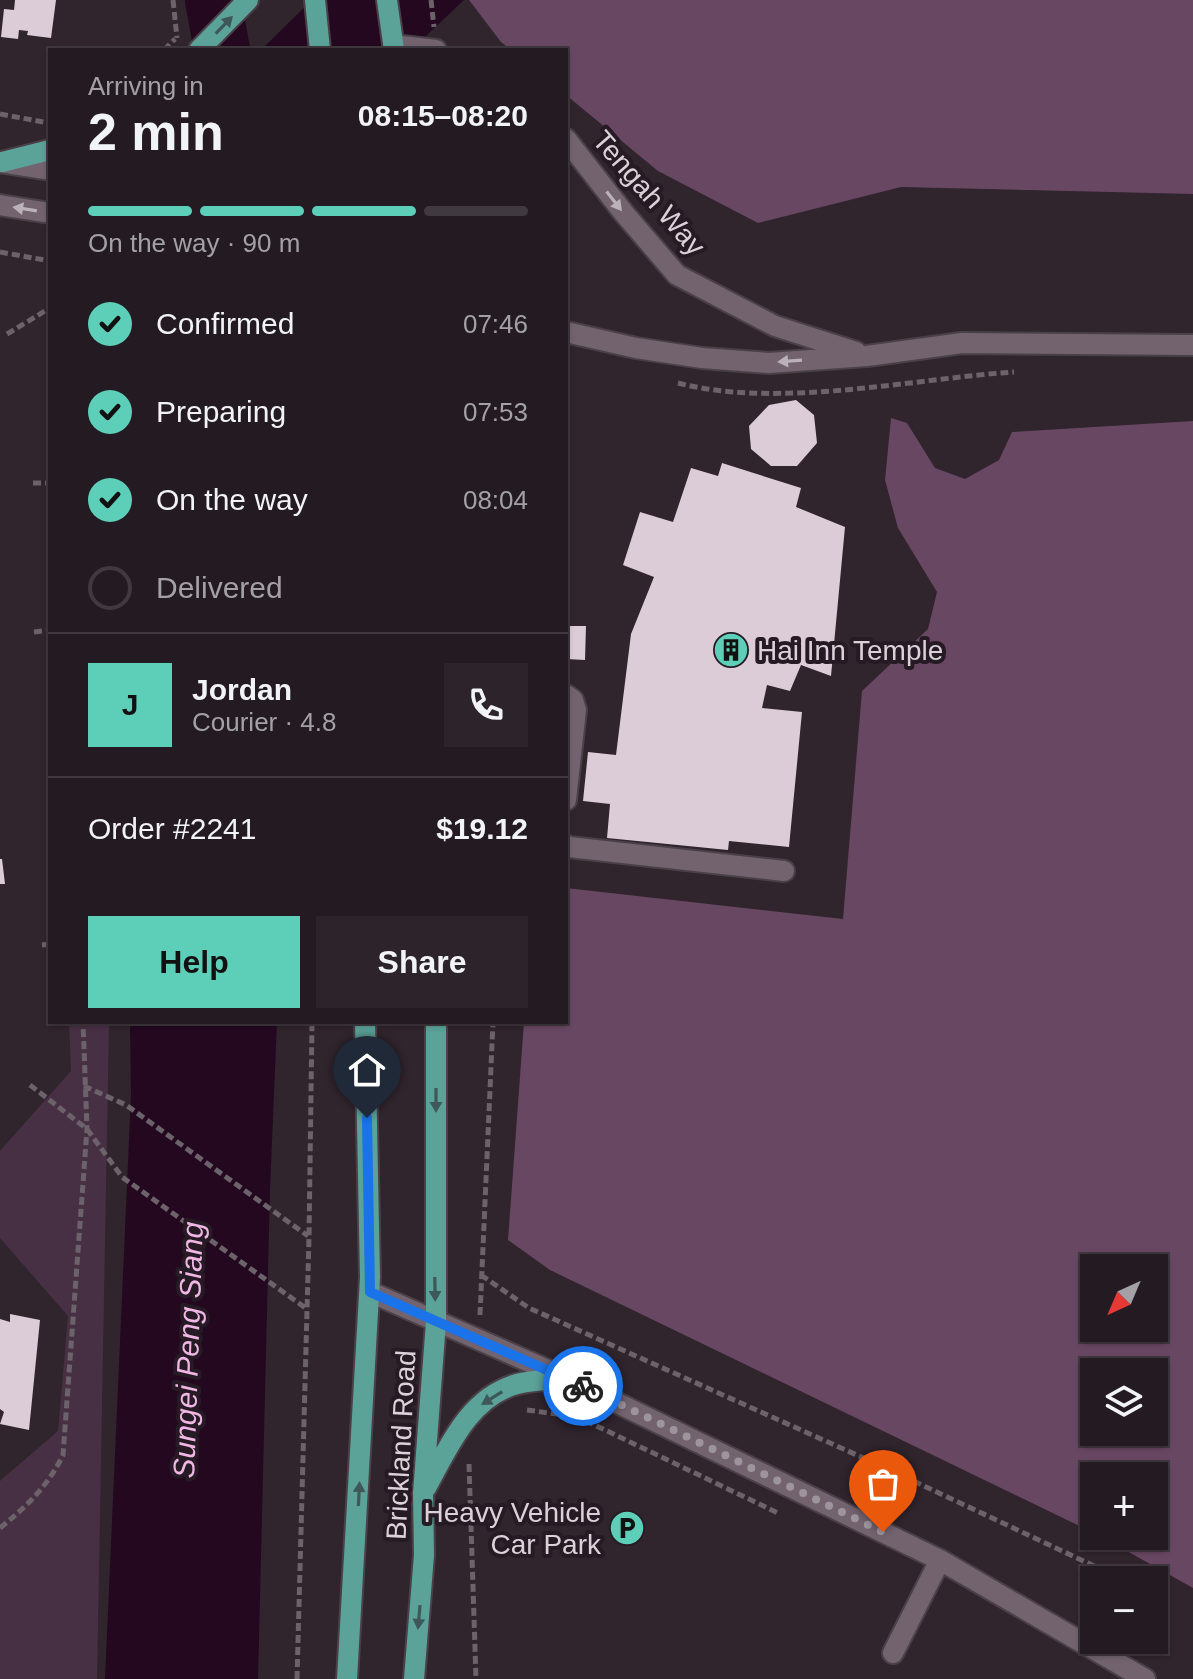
<!DOCTYPE html>
<html lang="en">
<head>
<meta charset="utf-8">
<style>
  body { margin:0; font-family:Arial,sans-serif; background:#2c242a; color:#f1f3f6; height:100vh; display:flex; flex-direction:column; font-size:30px; white-space:nowrap }
  * { box-sizing:border-box; margin:0 }
  p { font-size:26px; color:#a3a1a5 }
  .icon { flex:none; width:44px; height:44px; fill:none; stroke:currentColor; stroke-width:2; stroke-linecap:round; stroke-linejoin:round }
  .map { position:relative; flex:1; overflow:hidden }
  .sheet { position:absolute; left:48px; top:48px; width:520px; height:976px; display:flex; flex-direction:column; background:#241b22; border-radius:0px; box-shadow:0 2px 6px #0004,0 0 0 2px #413940 }
  .sheet>* { flex:none }
  .needle { width:52px; rotate:224deg }
  .buttons { position:absolute; left:1080px; top:1254px; display:grid; gap:16px }
  .buttons a { display:grid; place-items:center; width:88px; height:88px; border-radius:0px; background:#241b22; box-shadow:0 2px 6px #0004,0 0 0 2px #413940; font-size:40px }
  .pin { position:absolute; display:grid; place-items:center; width:68px; height:68px; color:#fff; margin:-82px -34px; border-radius:50% 50% 50% 0; rotate:-45deg; box-shadow:0 0 8px #0007 }
  .pin .icon { rotate:45deg }
  .courier { position:absolute; display:grid; place-items:center; width:80px; height:80px; margin:-40px; border:6px solid #1a73e8; border-radius:50%; background:#fff; color:#222; box-shadow:0 2px 10px #0007 }
  .summary em { font-style:normal; font-weight:700 }
  .summary div { display:flex; flex-direction:column-reverse }
  .summary { display:flex; align-items:center; justify-content:space-between; height:136px; padding:0 40px }
  h1 { font-size:52px; font-weight:700; line-height:60px }
  .bar { display:grid; grid-template-columns:repeat(4,1fr); gap:12px 8px; align-content:center; height:96px; padding:0 40px }
  .bar i { height:10px; border-radius:6px; background:#413940 }
  .bar .active { background:#5dceb8 }
  .bar p { grid-column:span 4 }
  .line { display:flex; align-items:center; gap:20px; padding:0 40px; border-top:2px solid #413940 }
  .line div { flex:1 }
  .round { display:grid; place-items:center; flex:none; width:84px; height:84px; border-radius:0px; background:#2c242a }
  ol { padding:0 40px; list-style:none }
  li { display:flex; align-items:center; gap:24px; height:88px }
  li p { margin-inline-start:auto }
  li .icon { padding:8px; border-radius:50%; background:#5dceb8; color:#111; stroke-width:4 }
  li:last-child { color:#a3a1a5 }
  li i { width:44px; height:44px; border:4px solid #413940; border-radius:50% }
  .button { display:flex; gap:16px; margin-top:auto; padding:16px 40px }
  .button a { flex:1; height:92px; border-radius:0px; background:#5dceb8; color:#111; font-size:32px; font-weight:700; line-height:92px; text-align:center }
  .button a+a { background:#2c242a; color:#f1f3f6 }
  .map>svg:first-child { display:block }
</style>
</head>
<body>
<div class="map">
<svg width="1193" height="1679" viewBox="0 0 1193 1679">
  <rect width="100%" height="100%" fill="#30242d"/>
  <path fill="#483044" d="M69 1022H109L97 1679H0V1481L58 1431 68 1316 0 1238V1151L71 1071Z"/>
  <path fill="#684762" fill-rule="evenodd" d="M469 0H1193V194L901 187 758 223 658 171 566 95V50H511L501 42Z
    M891 418 907 423 935 468 965 479 999 460 1012 432 1193 421V1588L1100 1536H1154V1476H1094V1533L550 1270 508 1240 524 1022H566V888L843 919 862 691 928 629 937 592 898 528 885 480ZM1094 1268H1154V1328H1094ZM1094 1372H1154V1432H1094Z"/>
  <path fill="#230820" d="M312 0H464L411 50H261Z
    M130 1022H277L270 1189 258 1679H105L131 1095Z"/>
  <g fill="none" stroke-linecap="round" stroke-linejoin="round">
    <path stroke="#230820" stroke-width="56" d="M213 0 222 50"/>
  </g>
  <path fill="#dcccd8" d="M15 0H56L51 38 27 35 28 31 19 30 18 39 1 37 4 9 14 10Z
    M796 400 814 415 817 443 797 466H771L751 449 749 426 769 405Z
    M722 463 801 488 796 507 845 527 831 676 801 665 790 691 767 685 762 708 802 712 789 847 729 841 728 850 607 838 610 804 583 801 588 752 616 755 631 634 654 577 623 565 640 512 673 522 691 468 718 476Z
    M566 626H586L585 660 566 659Z
    M0 859H2L5 884H0Z
    M10 1314 40 1320 29 1430 0 1424 4 1412 0 1409V1319L10 1322Z"/>
  <g fill="none" stroke-linecap="round" stroke-linejoin="round">
    <g stroke="#4a4048" stroke-width="24">
      <path id="minor" d="M393 45 436 50
        M566 139 623 212 677 275 775 326 856 352
        M0 162 50 170
        M0 205 50 213
        M566 332 636 348 702 358 769 363 867 356 962 343 1193 345
        M566 695 573 700 576 710 566 800
        M566 845 569 847 784 871
        M370 1292 566 1378 940 1560 1145 1679
        M893 1653 940 1560"/>
    </g>
    <g stroke="#4a4048" stroke-width="24">
      <path id="major" d="M315 0 320 50
        M387 0 394 50
        M199 50 248 0
        M2 162 50 150
        M426 1488C448 1448 469 1397 517 1384 533 1380 550 1380 566 1378
        M347 1679 370 1277 365 1022
        M414 1679 424 1555 423 1493 436 1322V1022"/>
    </g>
    <path stroke="#6c626a" stroke-width="5" stroke-dasharray="8 4" stroke-linecap="butt" d="M173 0 177 38
      M431 0 434 27
      M164 50 175 39
      M0 114 49 123
      M0 252 50 261
      M7 334 50 308
      M678 383C779 409 911 379 1014 372
      M33 483H50
      M34 632 50 630
      M42 945 50 944
      M30 1085 87 1129 122 1177 307 1309
      M84 1086 126 1105 308 1236
      M481 1275 529 1308 888 1469 1111 1574
      M480 1315 493 1022
      M527 1410 578 1417 778 1513
      M469 1464 476 1679
      M0 1528C27 1506 48 1486 63 1455L87 1129 83 1022
      M297 1679 309 1237 312 1022"/>
    <use href="#minor" stroke="#72636f" stroke-width="20"/>
    <use href="#major" stroke="#5ba299" stroke-width="20"/>
  </g>
  <defs><path id="oneway-solid" d="M-6-.8H1V-3.2L6.5 0L1 3.2V.8H-6Z" transform="scale(2)"/></defs>
  <g fill="#3e5759">
    <use href="#oneway-solid" transform="translate(224 25) rotate(-46)"/>
    <use href="#oneway-solid" transform="translate(436 1100) rotate(90)"/>
    <use href="#oneway-solid" transform="translate(435 1289) rotate(89)"/>
    <use href="#oneway-solid" transform="translate(492 1398) rotate(148)"/>
    <use href="#oneway-solid" transform="translate(359 1494) rotate(-87)"/>
    <use href="#oneway-solid" transform="translate(419 1617) rotate(95)"/>
  </g>
  <g fill="#bbb1b8">
    <use href="#oneway-solid" transform="translate(614 201) rotate(52)"/>
    <use href="#oneway-solid" transform="translate(25 209) rotate(-171)"/>
    <use href="#oneway-solid" transform="translate(790 361) rotate(176)"/>
  </g>
  <g fill="none" stroke-linecap="round" stroke-linejoin="round">
    <path stroke="#9e959c" stroke-width="8" stroke-dasharray="0 14.4" d="M583 1386 883 1532"/>
    <path stroke="#1a73e8" stroke-width="10" d="M367 1118 370 1292 583 1386"/>
  </g>
  <defs>
    <g id="building-disc" transform="scale(1.8)"><circle r="9.5" fill="#5dceb8" stroke="#261a24"/><path d="M-4-6H4V6H1V3H-1V6H-4ZM-2.5-4.3h1.7v1.8h-1.7ZM.8-4.3h1.7v1.8H.8ZM-2.5-1h1.7V.8h-1.7ZM.8-1h1.7V.8H.8Z" fill="#111"/></g>
    <g id="parking-disc" transform="scale(1.8)"><circle r="9.5" fill="#5dceb8" stroke="#261a24"/><path d="M-3.5-5.5H1a3.5 3.5 0 0 1 0 7H-1V5.5H-3.5ZM-1-3.4V-.6H.8a1.4 1.4 0 0 0 0-2.8Z" fill="#111"/></g>
  </defs>
  <g fill-rule="evenodd">
    <use href="#building-disc" x="731" y="650"/>
    <use href="#parking-disc" x="627" y="1528"/>
  </g>
  <g text-anchor="middle" dominant-baseline="central" stroke-width="8" stroke-linejoin="round" paint-order="stroke">
    <g font-size="28" fill="#dad2d8" stroke="#261a24">
      <text transform="translate(649 193) rotate(49)">Tengah Way</text>
      <text transform="translate(401 1445) rotate(-87)">Brickland Road</text>
    </g>
    <g font-size="28" fill="#dad2d8" stroke="#261a24" text-anchor="start">
      <text x="757" y="650">Hai Inn Temple</text>
      <text x="601" y="1512" text-anchor="end">Heavy Vehicle<tspan x="601" dy="32">Car Park</tspan></text>
    </g>
    <g font-size="30" font-style="italic" fill="#f0b7e5" stroke="#261a24">
      <text transform="translate(188 1350) rotate(-88)">Sungei Peng Siang</text>
    </g>
  </g>
</svg>
<div class="buttons">
<a><svg class="needle" viewBox="-14 -14 28 28"><path d="M0-13l5 13h-10z" fill="#e53935"/><path d="M0 13l5-13h-10z" fill="#a3a1a5"/></svg></a>
<a><svg class="icon" aria-label="layers" viewBox="0 0 24 24"><path d="M12 4l9 5-9 5-9-5zM3 14l9 5 9-5"/></svg></a>
<a>+</a>
<a>−</a>
</div>
<div class="pin" style="left:883px;top:1532px;background:#ea580c"><svg class="icon" aria-label="bag" viewBox="0 0 24 24"><path d="M5 8h14l-1 12H6zM9 8a3 3 0 0 1 6 0"/></svg></div>
<div class="pin" style="left:367px;top:1118px;background:#1f2937"><svg class="icon" aria-label="home" viewBox="0 0 24 24"><path d="M3 11l9-7 9 7M6 9v11h12V9"/></svg></div>
<div class="courier" style="left:583px;top:1386px"><svg class="icon" aria-label="bike" viewBox="0 0 24 24"><circle cx="6" cy="16" r="4"/><circle cx="18" cy="16" r="4"/><path d="M6 16l4-8h5l3 8M10 8l3 8H6M13 5h3"/></svg></div>
<section class="sheet">
<div class="summary"><div><h1>2 min</h1><p>Arriving in</p></div><em>08:15–08:20</em></div>
<div class="bar"><i class="active"></i><i class="active"></i><i class="active"></i><i></i><p>On the way · 90 m</p></div>
<ol>
<li><svg class="icon" aria-label="check" viewBox="0 0 24 24"><path d="M5 12l5 5 9-10"/></svg>Confirmed<p>07:46</p></li>
<li><svg class="icon" aria-label="check" viewBox="0 0 24 24"><path d="M5 12l5 5 9-10"/></svg>Preparing<p>07:53</p></li>
<li><svg class="icon" aria-label="check" viewBox="0 0 24 24"><path d="M5 12l5 5 9-10"/></svg>On the way<p>08:04</p></li>
<li><i></i>Delivered</li>
</ol>
<div class="line" style="height:144px"><b class="round" style="background:#5dceb8;color:#111">J</b><div><b>Jordan</b><p>Courier · 4.8</p></div><a class="round"><svg class="icon" aria-label="phone" viewBox="0 0 24 24"><path d="M5 4h4l2 5-3 2q2 4 5 5l2-3 5 2v4C11 20 4 13 5 4z"/></svg></a></div>
<div class="line" style="height:104px"><div>Order #2241</div><b>$19.12</b></div>
<div class="button"><a>Help</a><a>Share</a></div>
</section>
</div>
</body>
</html>
